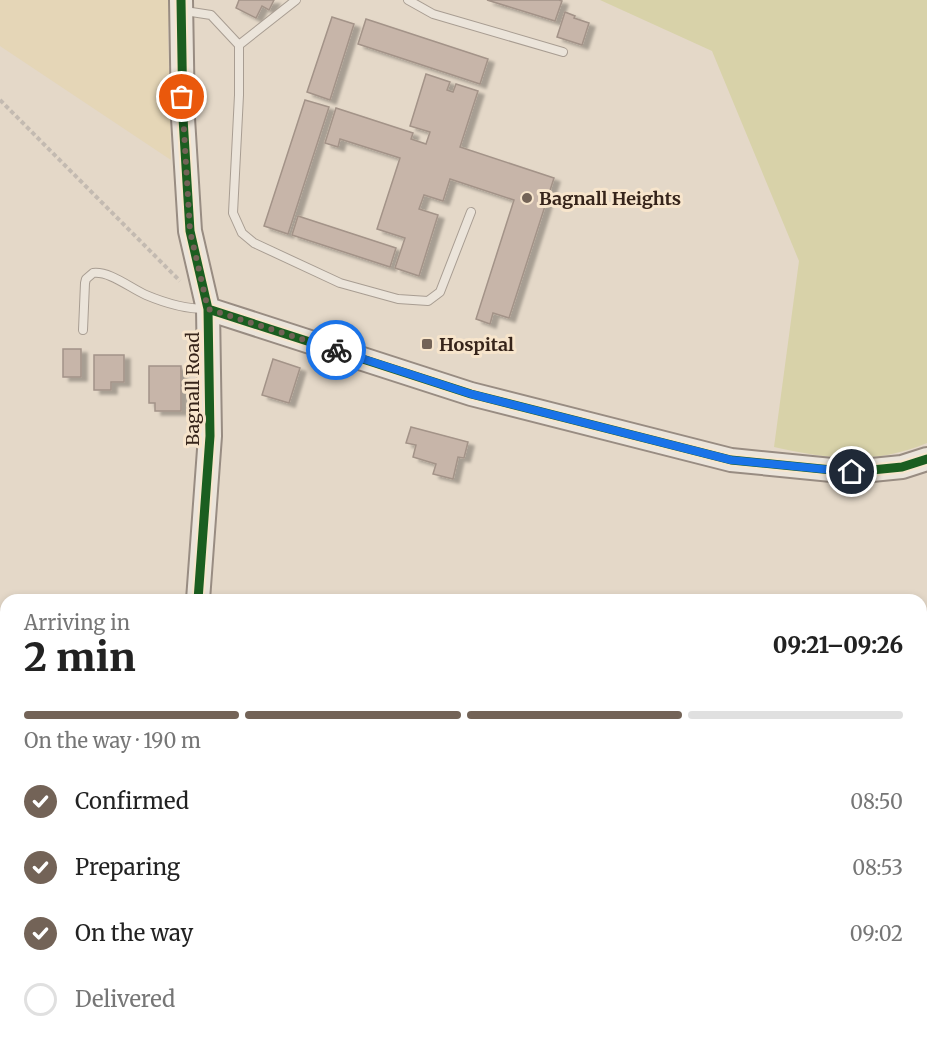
<!DOCTYPE html>
<html lang="en">
<head>
<meta charset="utf-8">
<style>
  body { margin:0; font-family:Merriweather,serif; background:#f2f2f2; color:#222; height:100vh; display:flex; flex-direction:column; font-size:22px; white-space:nowrap }
  * { box-sizing:border-box; margin:0 }
  p { font-size:20px; color:#767676 }
  .icon { flex:none; width:33px; height:33px; fill:none; stroke:currentColor; stroke-width:2; stroke-linecap:round; stroke-linejoin:round }
  .map { position:relative; flex:1; overflow:hidden }
  .sheet { position:absolute; left:0px; top:594px; width:927px; height:450px; display:flex; flex-direction:column; background:#fff; border-radius:18px 18px 0 0; box-shadow:0 3px 9px #0003 }
  .sheet>* { flex:none }
  .pin { position:absolute; display:grid; place-items:center; width:51px; height:51px; color:#fff; margin:-26px; border:3px solid #fff; border-radius:50%; box-shadow:0 2px 6px #0007 }
  .courier { position:absolute; display:grid; place-items:center; width:60px; height:60px; margin:-30px; border:4px solid #1a73e8; border-radius:50%; background:#fff; color:#222; box-shadow:0 2px 8px #0007 }
  .head em { font-style:normal; font-weight:800 }
  .head div { display:flex; flex-direction:column-reverse }
  .head { display:flex; align-items:center; justify-content:space-between; height:102px; padding:0 24px }
  h1 { font-size:39px; font-weight:800; line-height:45px }
  .bar { display:grid; grid-template-columns:repeat(4,1fr); gap:9px 6px; align-content:center; height:72px; padding:0 24px }
  .bar i { height:8px; border-radius:4px; background:#e0e0e0 }
  .bar .selected { background:#736357 }
  .bar p { grid-column:span 4 }
  ol { padding:0 24px; list-style:none }
  li { display:flex; align-items:center; gap:18px; height:66px }
  li p { margin-inline-start:auto }
  li .icon { padding:6px; border-radius:50%; background:#736357; color:#fff; stroke-width:4 }
  li:last-child { color:#767676 }
  li i { width:33px; height:33px; border:3px solid #e0e0e0; border-radius:50% }
  .map>svg:first-child { display:block }
</style>
</head>
<body>
<div class="map">
<svg width="927" height="1044" viewBox="0 0 927 1044">
  <defs>
    <filter id="shadow"><feDropShadow dx="6" dy="4" stdDeviation="1.5" flood-color="#0004"/></filter>
  </defs>
  <rect width="100%" height="100%" fill="#e4d8c8"/>
  <path fill="#e5d6b7" d="M0 0H171L168 30 171 160 0 46Z"/>
  <path fill="#d8d2a9" d="M600 0H927V443C875 465 827 459 774 447L799 261 712 51Z"/>
  <path fill="#c7b5a9" stroke="#a39388" stroke-width="1.5" filter="url(#shadow)" d="M239 0H274L269 10 262 6 256 18 236 8Z
    M487 0H559L562 1 555 21Z
    M565 12 575 16 574 18 589 23 582 45 557 37Z
    M332 17 354 24 330 100 307 92Z
    M366 19 488 59 480 84 358 44Z
    M426 74 450 82 447 90 453 92 456 84 478 91 460 147 554 178 509 318 493 313 490 324 476 319 514 200 450 179 443 201 424 195 419 209 438 215 419 276 395 268 405 238 377 229 400 158 340 139 338 147 325 143 336 108 413 133 411 139 426 144 430 132 410 126Z
    M305 100 329 107 288 234 264 226Z
    M298 216 396 248 390 267 292 235Z
    M63 349H81V377H63Z
    M94 355H124V382H111V390H94Z
    M273 359 300 368 289 403 262 395Z
    M149 366H181V411H155V403H149Z
    M411 427 468 442 464 458 458 457 453 479 433 474 436 464 413 457 416 445 406 443Z"/>
  <g fill="none" stroke-linecap="round" stroke-linejoin="round">
    <g stroke="#a89d92" stroke-width="10">
      <path id="lane" d="M408 0 433 14 563 52
        M185 11 211 15 239 45V95L233 213 242 233 254 243 340 283 398 299 428 301 440 292 471 212
        M239 45 296 0
        M83 330 85 283 86 279 93 273C110 271 130 288 146 295 165 303 185 309 206 309"/>
    </g>
    <g stroke="#988c82" stroke-width="26">
      <path id="secondary" d="M181 0 183 118 190 231 208 309 210 436 198 600
        M208 309 471 394 731 460 852 472 902 467 927 459
        M165 1044V1038"/>
    </g>
    <path stroke="#c3bab1" stroke-width="4" stroke-dasharray="4.5 3" stroke-linecap="butt" d="M0 100 180 281"/>
    <use href="#lane" stroke="#ebe4da" stroke-width="8"/>
    <use href="#secondary" stroke="#ebe4da" stroke-width="22"/>
    <g stroke="#f7e5cc" stroke-width="13">
      <path id="cycleway" d="M181 0 183 118 190 231 208 309 210 436 198 600
        M208 309 471 394 731 460 852 472 902 467 927 459"/>
    </g>
    <use href="#cycleway" stroke="#1b5e20" stroke-width="9"/>
  </g>
  <g fill="none" stroke-linecap="round" stroke-linejoin="round">
    <path stroke="#736357" stroke-width="6" stroke-dasharray="0 10.8" d="M182 97 190 231 208 309 336 350"/>
    <path stroke="#1a73e8" stroke-width="8" d="M336 350 471 394 731 460 852 472"/>
  </g>
  <g fill="#736357" stroke="#f7e5cc" stroke-width="2">
    <circle cx="527" cy="198" r="6"/>
    <rect x="421" y="338" width="12" height="12" rx="3"/>
  </g>
  <g text-anchor="middle" dominant-baseline="central" stroke-width="6" stroke-linejoin="round" paint-order="stroke">
    <g font-size="18" font-weight="bold" fill="#36241a" stroke="#f7e5cc" text-anchor="start">
      <text x="539" y="198">Bagnall Heights</text>
      <text x="439" y="344">Hospital</text>
    </g>
    <g font-size="18" fill="#36241a" stroke="#f7e5cc">
      <text transform="translate(192 389) rotate(-90)">Bagnall Road</text>
    </g>
  </g>
</svg>
<div class="pin" style="left:182px;top:97px;background:#ea580c"><svg class="icon" aria-label="bag" viewBox="0 0 24 24"><path d="M5 8h14l-1 12H6zM9 8a3 3 0 0 1 6 0"/></svg></div>
<div class="pin" style="left:852px;top:472px;background:#1f2937"><svg class="icon" aria-label="home" viewBox="0 0 24 24"><path d="M3 11l9-7 9 7M6 9v11h12V9"/></svg></div>
<div class="courier" style="left:336px;top:350px"><svg class="icon" aria-label="bike" viewBox="0 0 24 24"><circle cx="6" cy="16" r="4"/><circle cx="18" cy="16" r="4"/><path d="M6 16l4-8h5l3 8M10 8l3 8H6M13 5h3"/></svg></div>
<section class="sheet">
<div class="head"><div><h1>2 min</h1><p>Arriving in</p></div><em>09:21–09:26</em></div>
<div class="bar"><i class="selected"></i><i class="selected"></i><i class="selected"></i><i></i><p>On the way · 190 m</p></div>
<ol>
<li><svg class="icon" aria-label="check" viewBox="0 0 24 24"><path d="M5 12l5 5 9-10"/></svg>Confirmed<p>08:50</p></li>
<li><svg class="icon" aria-label="check" viewBox="0 0 24 24"><path d="M5 12l5 5 9-10"/></svg>Preparing<p>08:53</p></li>
<li><svg class="icon" aria-label="check" viewBox="0 0 24 24"><path d="M5 12l5 5 9-10"/></svg>On the way<p>09:02</p></li>
<li><i></i>Delivered</li>
</ol>
</section>
</div>
</body>
</html>
